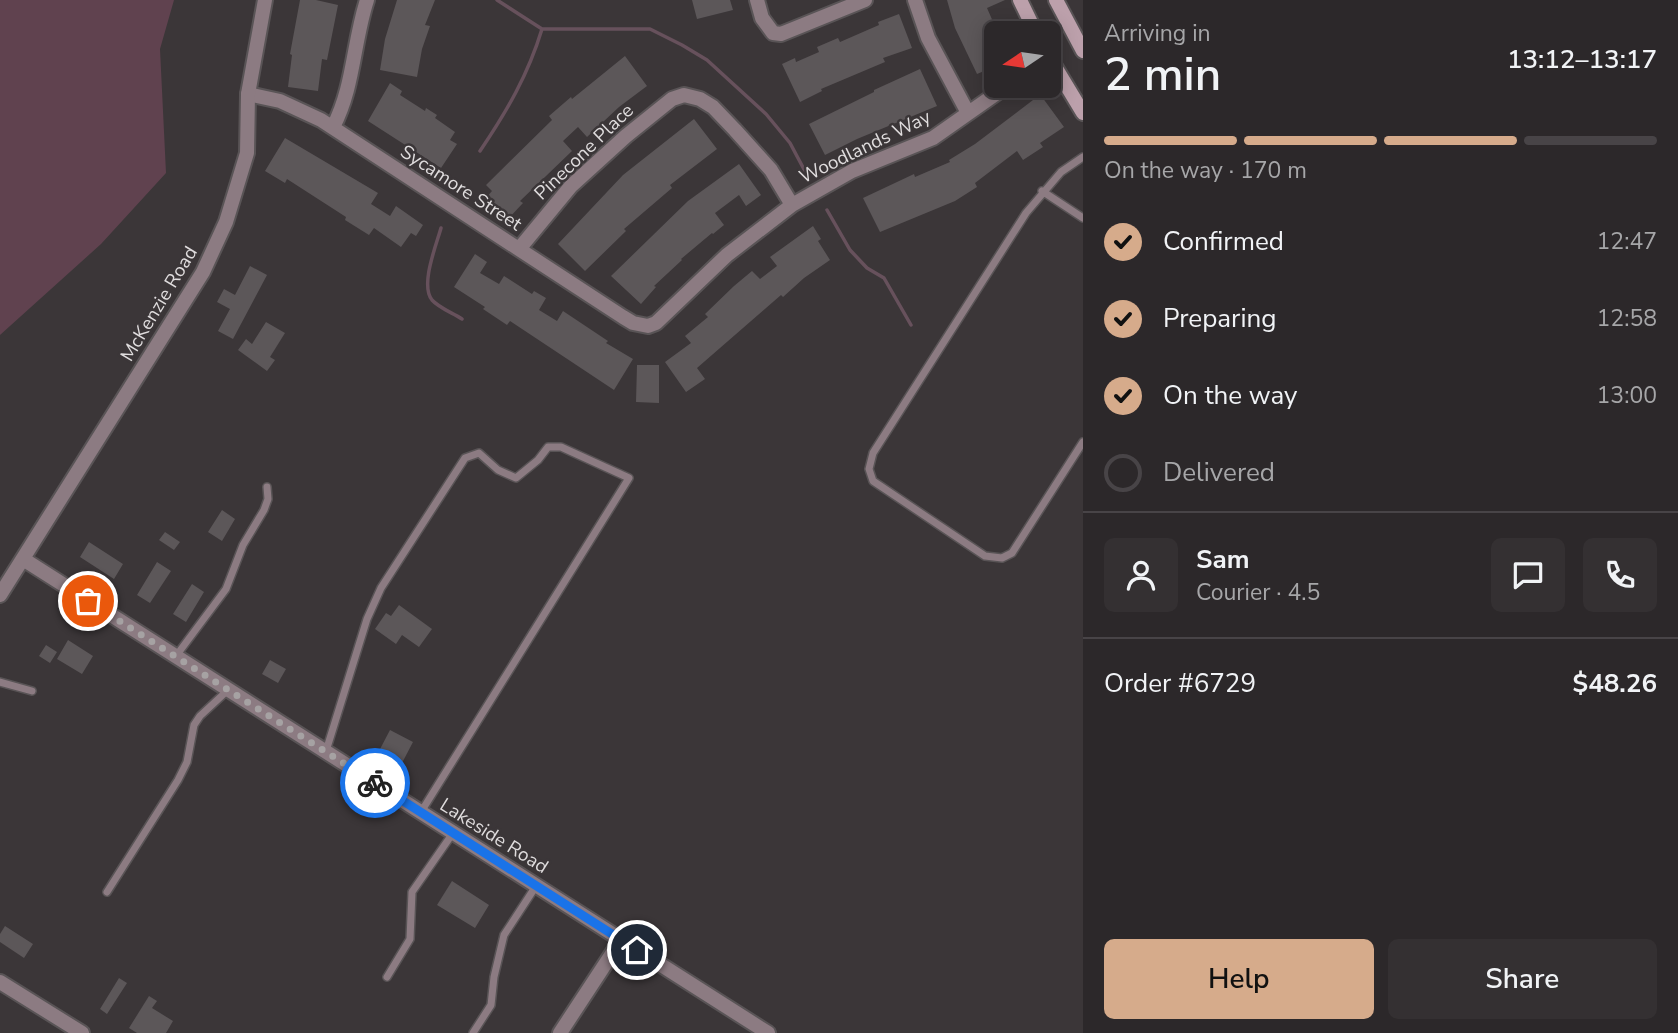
<!DOCTYPE html>
<html lang="en">
<head>
<meta charset="utf-8">
<style>
  body { margin:0; font-family:"Nunito Sans",sans-serif; background:#343032; color:#f1f3f6; height:100vh; display:flex; flex-direction:column; font-size:26px; white-space:nowrap }
  * { box-sizing:border-box; margin:0 }
  p { font-size:23px; color:#a6a6a8 }
  .icon { flex:none; width:38px; height:38px; fill:none; stroke:currentColor; stroke-width:2; stroke-linecap:round; stroke-linejoin:round }
  .map { position:relative; flex:1; overflow:hidden }
  .side { display:flex; flex-direction:column; background:#2c282a; width:595px }
  .side>* { flex:none }
  .needle { width:46px; rotate:257deg }
  .fabs { position:absolute; left:984px; top:21px; display:grid; gap:14px }
  .fabs a { display:grid; place-items:center; width:77px; height:77px; border-radius:10px; background:#2c282a; box-shadow:0 4px 18px #0003,0 0 0 2px #484447; font-size:35px }
  .pin { position:absolute; display:grid; place-items:center; width:60px; height:60px; color:#fff; margin:-30px; border:4px solid #fff; border-radius:50%; box-shadow:0 2px 7px #0007 }
  .courier { position:absolute; display:grid; place-items:center; width:70px; height:70px; margin:-35px; border:5px solid #1a73e8; border-radius:50%; background:#fff; color:#222; box-shadow:0 2px 9px #0007 }
  .headline em { font-style:normal; font-weight:600 }
  .headline div { display:flex; flex-direction:column-reverse }
  .headline { display:flex; align-items:center; justify-content:space-between; height:119px; padding:0 21px }
  h1 { font-size:46px; font-weight:600; line-height:52px }
  .bar { display:grid; grid-template-columns:repeat(4,1fr); gap:10px 7px; align-content:center; height:84px; padding:0 21px }
  .bar i { height:9px; border-radius:5px; background:#484447 }
  .bar .active { background:#d6ab8b }
  .bar p { grid-column:span 4 }
  .line { display:flex; align-items:center; gap:18px; padding:0 21px; border-top:2px solid #484447 }
  .line div { flex:1 }
  .round { display:grid; place-items:center; flex:none; width:74px; height:74px; border-radius:10px; background:#343032 }
  ol { padding:0 21px; list-style:none }
  li { display:flex; align-items:center; gap:21px; height:77px }
  li p { margin-inline-start:auto }
  li .icon { padding:7px; border-radius:50%; background:#d6ab8b; color:#111; stroke-width:4 }
  li:last-child { color:#a6a6a8 }
  li i { width:38px; height:38px; border:4px solid #484447; border-radius:50% }
  .button { display:flex; gap:14px; margin-top:auto; padding:14px 21px }
  .button a { flex:1; height:80px; border-radius:10px; background:#d6ab8b; color:#111; font-size:28px; font-weight:600; line-height:80px; text-align:center }
  .button a+a { background:#343032; color:#f1f3f6 }
  main { display:flex; flex:1; min-height:0 }
  .map>svg:first-child { display:block }
</style>
</head>
<body>
<main>
<div class="map">
<svg width="1083" height="1033" viewBox="0 0 1083 1033">
  <rect width="100%" height="100%" fill="#3b3638"/>
  <path fill="#60424f" d="M0 0H174L160 49 166 173 101 244 0 335Z"/>
  <g fill="none" stroke-linecap="round" stroke-linejoin="round">
    <path stroke="#67515c" stroke-width="3.5" d="M497 0 542 29H650L682 45 707 60 766 114 790 143 807 175
      M480 151C507 111 528 75 542 29
      M827 210 850 250 867 268 884 278 911 325
      M441 228C436 246 420 285 432 300 439 308 453 313 462 319"/>
  </g>
  <path fill="#5c5759" d="M300 0H316L338 5 327 60 322 59 318 91 288 87 292 55 290 54Z
    M397 0H435L425 25 430 26 422 49 417 77 380 70 385 39Z
    M692 0H730L733 10 697 19Z
    M947 0H1005L987 8 998 33H996V66L977 74 955 28Z
    M899 14 912 48 883 58 885 62 821 89 822 91 800 102 782 64 795 58 796 62 819 52 817 47 838 38 840 42 879 25 878 22Z
    M625 56 647 86 619 107 587 137 578 127 563 141 572 151 520 201 523 203 507 220 485 199 492 191 486 185 552 120 549 116 571 97 572 99Z
    M920 69 937 106 857 139 825 155 809 124 874 92V90Z
    M390 83 402 91 400 95 425 111 426 108 437 115 435 118 455 132 450 140 457 144 441 168 368 121Z
    M1023 86H1034L1064 127 1040 143 1043 147 1023 160 1017 151 975 183 977 187 955 201 880 232 863 198 914 174 915 177 950 162 949 160 975 144 1033 100Z
    M694 119 717 149 670 185 672 188 624 229 626 231 585 271 558 244 623 175Z
    M285 138 378 193 371 204 390 216 396 206 423 225 416 236 411 233 401 247 374 228 369 235 345 220 346 217 287 179 285 183 265 171Z
    M739 164 761 195 746 206 739 195 715 213 724 225 713 234 712 233 681 259 682 260 654 286 656 287 641 304 611 276 688 201Z
    M813 226 821 239 818 241 830 260 804 278 783 297 781 295 697 368 705 379 686 392 665 362 691 343 685 336 708 317 705 314 734 286 752 271 760 279 777 266 770 257Z
    M475 254 487 262 480 273 499 284 504 276 532 294 534 291 546 298 539 310 557 321 563 311 608 341 606 343 633 359 614 390 510 321 507 325 483 309 485 307 454 287Z
    M250 266 267 275 233 339 218 331 230 309 217 302 224 289 235 295Z
    M266 322 285 333 270 357 275 360 267 371 238 350 246 339 252 344Z
    M637 365H659V403L636 402Z
    M222 510 235 519 222 541 208 532Z
    M165 532 180 542 174 550 159 540Z
    M89 542 123 564 114 579 80 557Z
    M157 562 171 571 150 603 137 595Z
    M192 584 204 592 186 622 173 614Z
    M399 605 432 629 419 647 402 635 396 644 375 629 386 613 391 616Z
    M68 640 93 656 82 674 57 659Z
    M46 645 57 652 50 663 39 656Z
    M270 660 286 669 278 683 262 674Z
    M390 730 413 742 402 763 379 751Z
    M452 881 489 905 475 928 437 905Z
    M5 926 33 944 24 958 0 942V934Z
    M119 978 127 983 107 1014 100 1009Z
    M149 996 157 1001 152 1008 173 1021 166 1033H137L129 1028Z"/>
  <g fill="none" stroke-linecap="round" stroke-linejoin="round">
    <g stroke="#595456" stroke-width="10">
      <path id="service" d="M1083 157 1061 172 1026 213 873 453 869 469 873 481 985 556 1002 558 1012 553 1083 442
        M1042 191 1083 218
        M176 656 226 589 243 545 264 510 268 499 267 487
        M0 682 32 691
        M326 751 367 619 381 588 465 458 479 453 498 470 516 478 538 460 548 447H561L629 478 421 812
        M107 892 178 780 187 762 194 725 200 716 228 690
        M387 977 410 939 412 892 453 833
        M473 1033 491 1005 494 977 504 935 536 886"/>
    </g>
    <g stroke="#595456" stroke-width="18">
      <path id="minor" d="M757 0 762 18 773 33 781 34 865 0
        M915 0 928 38 968 113
        M248 94 280 101 321 120 623 317 633 323 648 326 656 323 727 255 792 205 852 171 933 138 1007 86
        M333 127C354 87 353 43 367 0
        M519 249 571 186 626 136 672 99 684 95 700 99 713 107 735 130 771 170 792 205
        M0 982 82 1033
        M560 1033 621 940"/>
    </g>
    <g stroke="#595456" stroke-width="18">
      <path id="tertiary" d="M23 559 768 1033
        M0 595 203 272 226 222 247 153 248 94 265 0"/>
    </g>
    <g stroke="#595456" stroke-width="18">
      <path id="secondary" d="M1020 0 1036 33
        M1056 0 1083 51
        M1048 55 1083 113"/>
    </g>
    <use href="#service" stroke="#8c7b82" stroke-width="7"/>
    <use href="#minor" stroke="#8c7b82" stroke-width="14"/>
    <use href="#tertiary" stroke="#8c7b82" stroke-width="14"/>
    <use href="#secondary" stroke="#bca0ab" stroke-width="14"/>
  </g>
  <g fill="none" stroke-linecap="round" stroke-linejoin="round">
    <path stroke="#a6a2a3" stroke-width="7" stroke-dasharray="0 12.6" d="M88 601 375 783"/>
    <path stroke="#1a73e8" stroke-width="9" d="M375 783 637 950"/>
  </g>
  <g text-anchor="middle" dominant-baseline="central" stroke-width="5" stroke-linejoin="round" paint-order="stroke">
    <g font-size="19" fill="#dfdcdd" stroke="#3b3638">
      <text transform="translate(865 147) rotate(-26)">Woodlands Way</text>
      <text transform="translate(584 152) rotate(-44)">Pinecone Place</text>
      <text transform="translate(461 188) rotate(33)">Sycamore Street</text>
      <text transform="translate(159 304) rotate(-59)">McKenzie Road</text>
      <text transform="translate(494 836) rotate(32)">Lakeside Road</text>
    </g>
  </g>
</svg>
<div class="fabs">
<a><svg class="needle" viewBox="-14 -14 28 28"><path d="M0-13l5 13h-10z" fill="#e53935"/><path d="M0 13l5-13h-10z" fill="#a6a6a8"/></svg></a>
</div>
<div class="pin" style="left:88px;top:601px;background:#ea580c"><svg class="icon" aria-label="bag" viewBox="0 0 24 24"><path d="M5 8h14l-1 12H6zM9 8a3 3 0 0 1 6 0"/></svg></div>
<div class="pin" style="left:637px;top:950px;background:#1f2937"><svg class="icon" aria-label="home" viewBox="0 0 24 24"><path d="M3 11l9-7 9 7M6 9v11h12V9"/></svg></div>
<div class="courier" style="left:375px;top:783px"><svg class="icon" aria-label="bike" viewBox="0 0 24 24"><circle cx="6" cy="16" r="4"/><circle cx="18" cy="16" r="4"/><path d="M6 16l4-8h5l3 8M10 8l3 8H6M13 5h3"/></svg></div>
</div>
<section class="side">
<div class="headline"><div><h1>2 min</h1><p>Arriving in</p></div><em>13:12–13:17</em></div>
<div class="bar"><i class="active"></i><i class="active"></i><i class="active"></i><i></i><p>On the way · 170 m</p></div>
<ol>
<li><svg class="icon" aria-label="check" viewBox="0 0 24 24"><path d="M5 12l5 5 9-10"/></svg>Confirmed<p>12:47</p></li>
<li><svg class="icon" aria-label="check" viewBox="0 0 24 24"><path d="M5 12l5 5 9-10"/></svg>Preparing<p>12:58</p></li>
<li><svg class="icon" aria-label="check" viewBox="0 0 24 24"><path d="M5 12l5 5 9-10"/></svg>On the way<p>13:00</p></li>
<li><i></i>Delivered</li>
</ol>
<div class="line" style="height:126px"><a class="round"><svg class="icon" aria-label="person" viewBox="0 0 24 24"><circle cx="12" cy="8" r="4"/><path d="M4 21q1-7 8-7t8 7"/></svg></a><div><b>Sam</b><p>Courier · 4.5</p></div><a class="round"><svg class="icon" aria-label="chat" viewBox="0 0 24 24"><path d="M4 5h16v11H9l-5 4z"/></svg></a><a class="round"><svg class="icon" aria-label="phone" viewBox="0 0 24 24"><path d="M5 4h4l2 5-3 2q2 4 5 5l2-3 5 2v4C11 20 4 13 5 4z"/></svg></a></div>
<div class="line" style="height:91px"><div>Order #6729</div><b>$48.26</b></div>
<div class="button"><a>Help</a><a>Share</a></div>
</section>
</main>
</body>
</html>
